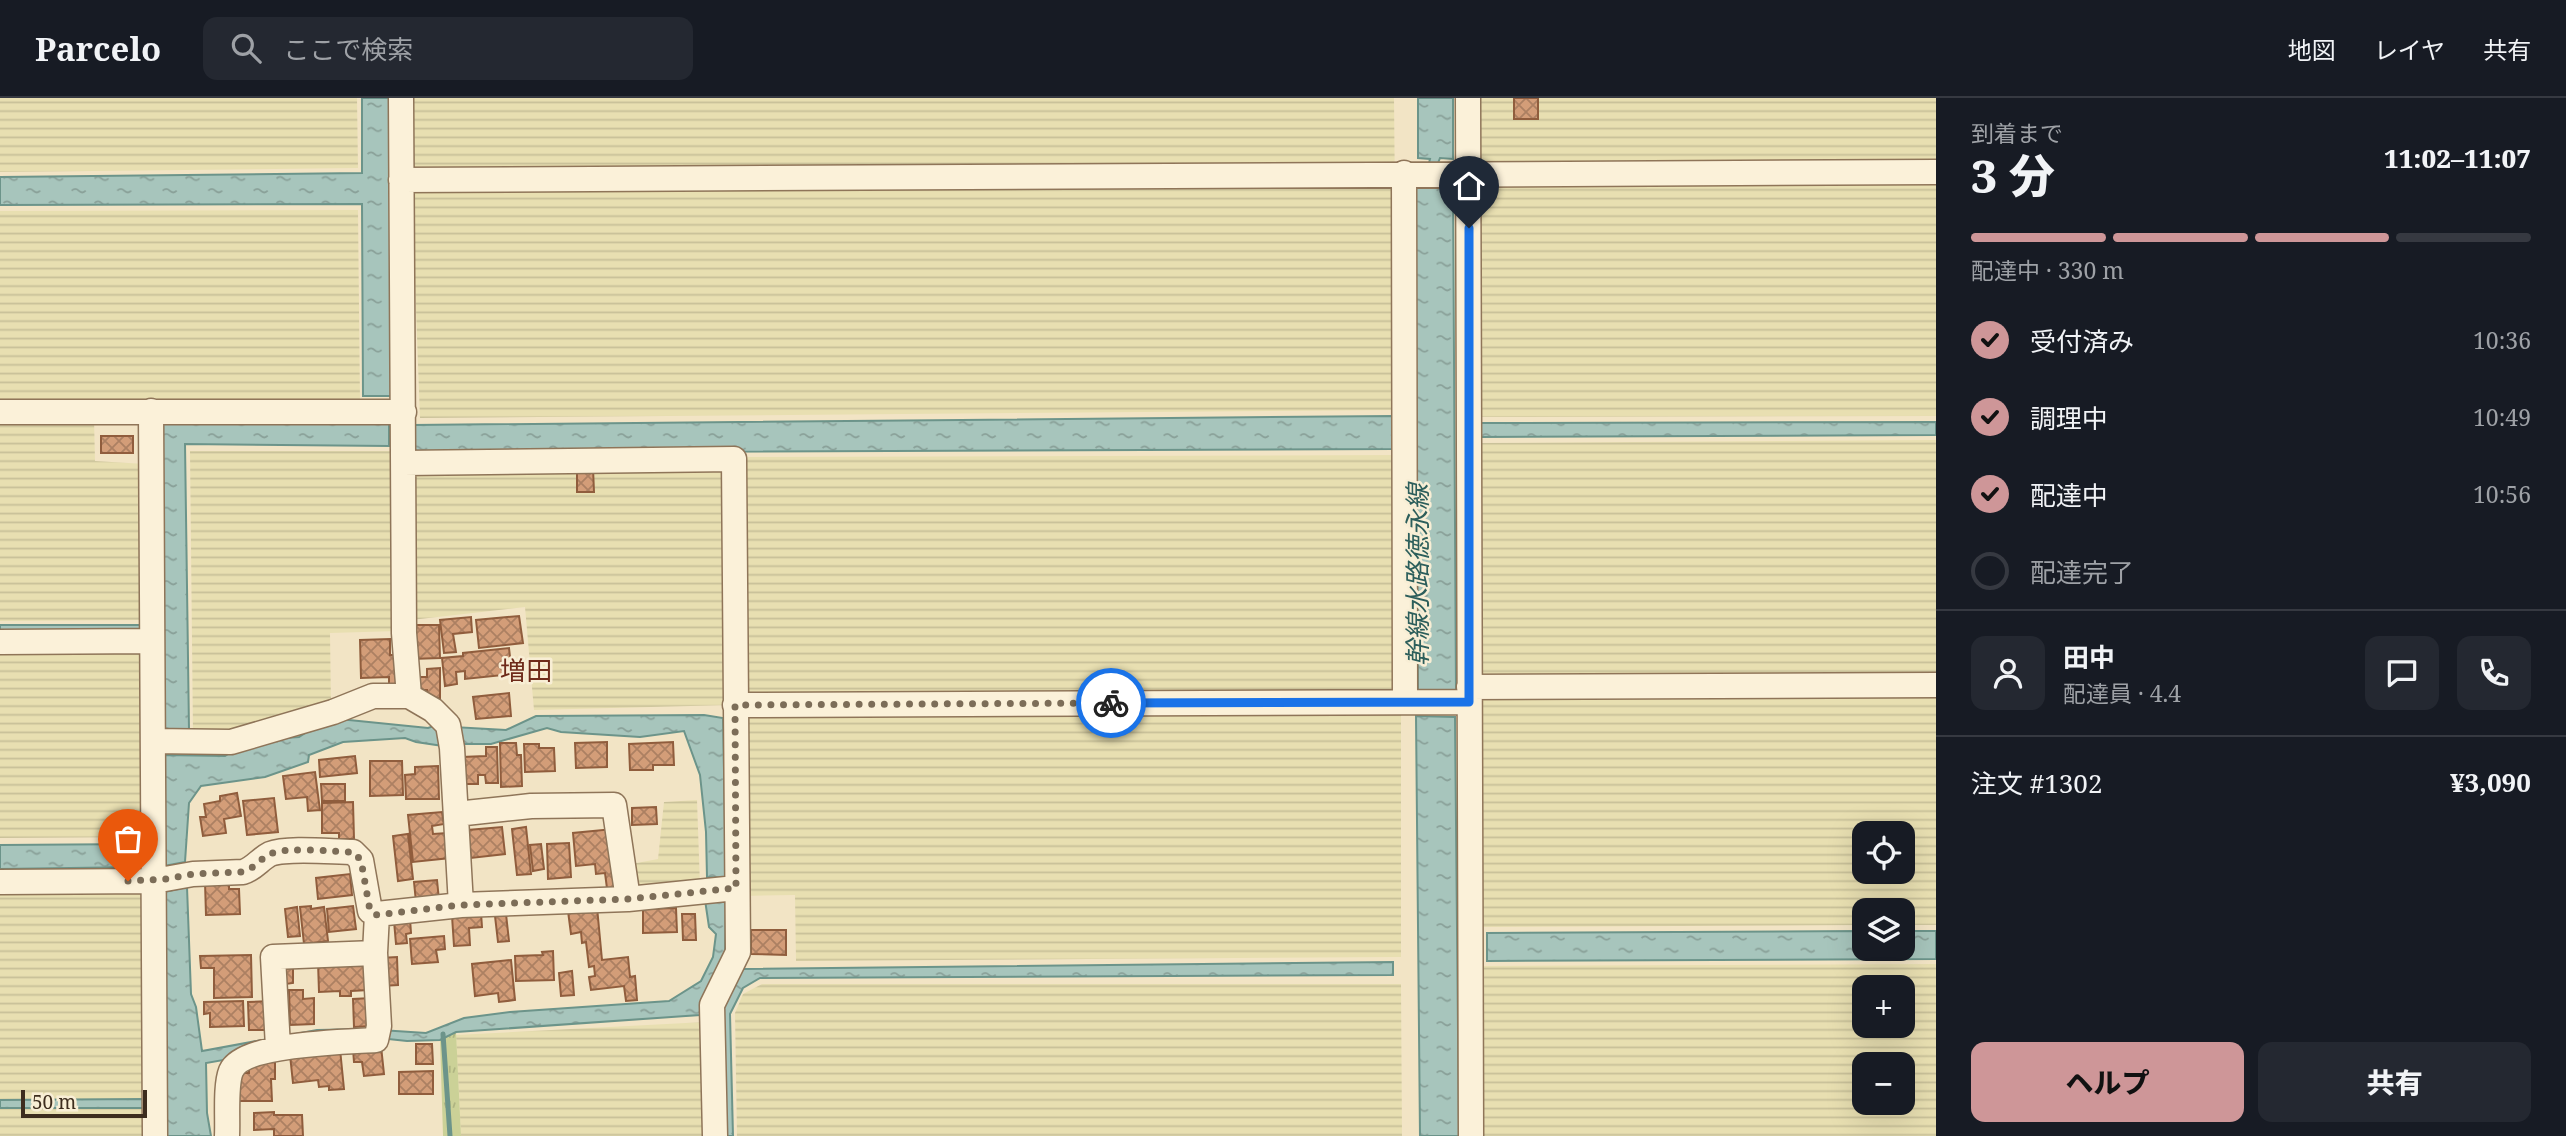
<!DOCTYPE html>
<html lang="ja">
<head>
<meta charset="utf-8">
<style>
  body { margin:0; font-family:"Noto Serif","Noto Sans JP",serif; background:#242831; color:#f1f3f6; height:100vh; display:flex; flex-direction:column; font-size:26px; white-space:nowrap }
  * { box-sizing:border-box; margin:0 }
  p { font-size:23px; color:#9ea1a6 }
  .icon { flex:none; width:38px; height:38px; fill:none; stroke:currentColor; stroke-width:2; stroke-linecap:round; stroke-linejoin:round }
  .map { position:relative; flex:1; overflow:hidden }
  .panel { display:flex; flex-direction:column; background:#171b24; width:630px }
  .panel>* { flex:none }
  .controls { position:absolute; left:1852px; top:723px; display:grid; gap:14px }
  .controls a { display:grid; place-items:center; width:63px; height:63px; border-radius:14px; background:#171b24; box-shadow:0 7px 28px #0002; font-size:35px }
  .scale { position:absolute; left:21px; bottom:18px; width:126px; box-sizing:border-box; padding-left:7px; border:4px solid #3d2d1e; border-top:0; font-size:19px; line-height:24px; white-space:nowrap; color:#3d2d1e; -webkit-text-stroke:5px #f8eed5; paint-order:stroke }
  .pin { position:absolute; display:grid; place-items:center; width:60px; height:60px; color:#fff; margin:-72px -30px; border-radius:50% 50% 50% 0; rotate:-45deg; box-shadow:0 0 7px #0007 }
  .pin .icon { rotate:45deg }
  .courier { position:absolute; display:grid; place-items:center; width:70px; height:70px; margin:-35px; border:5px solid #1a73e8; border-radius:50%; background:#fff; color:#222; box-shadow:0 2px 9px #0007 }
  .summary em { font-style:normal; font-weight:800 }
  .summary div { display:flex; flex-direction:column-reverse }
  .summary { display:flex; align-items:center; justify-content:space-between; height:119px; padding:0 35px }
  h1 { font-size:46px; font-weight:800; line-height:52px }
  .bar { display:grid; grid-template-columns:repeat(4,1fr); gap:10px 7px; align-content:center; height:84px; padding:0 35px }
  .bar i { height:9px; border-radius:5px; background:#363941 }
  .bar .active { background:#ce9698 }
  .bar p { grid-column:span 4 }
  .line { display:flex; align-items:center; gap:18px; padding:0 35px; border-top:2px solid #363941 }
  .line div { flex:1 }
  .round { display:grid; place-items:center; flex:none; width:74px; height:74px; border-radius:14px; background:#242831 }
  ol { padding:0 35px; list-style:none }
  li { display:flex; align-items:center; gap:21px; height:77px }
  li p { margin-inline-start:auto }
  li .icon { padding:7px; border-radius:50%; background:#ce9698; color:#111; stroke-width:4 }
  li:last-child { color:#9ea1a6 }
  li i { width:38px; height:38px; border:4px solid #363941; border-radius:50% }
  .button { display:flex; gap:14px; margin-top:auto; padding:14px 35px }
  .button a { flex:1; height:80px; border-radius:14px; background:#ce9698; color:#111; font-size:28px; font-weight:800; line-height:80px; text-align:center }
  .button a+a { background:#242831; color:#f1f3f6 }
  header { display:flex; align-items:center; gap:42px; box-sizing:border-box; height:98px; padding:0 35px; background:#171b24; border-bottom:2px solid #363941 }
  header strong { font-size:33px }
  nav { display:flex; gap:38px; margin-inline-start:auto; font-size:24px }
  .search { width:490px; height:63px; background:#242831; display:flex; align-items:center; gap:18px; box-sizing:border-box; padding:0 24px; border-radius:14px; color:#9ea1a6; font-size:26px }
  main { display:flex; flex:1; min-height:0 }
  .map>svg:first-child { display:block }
</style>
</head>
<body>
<header>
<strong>Parcelo</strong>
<div class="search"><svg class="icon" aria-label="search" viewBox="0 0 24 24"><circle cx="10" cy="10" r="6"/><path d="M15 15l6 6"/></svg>ここで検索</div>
<nav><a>地図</a><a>レイヤ</a><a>共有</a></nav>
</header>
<main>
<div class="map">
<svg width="1936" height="1038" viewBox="0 0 1936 1038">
  <defs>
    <pattern id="farmland-rules" width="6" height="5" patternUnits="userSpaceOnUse" patternTransform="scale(1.75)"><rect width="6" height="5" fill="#e8dfb1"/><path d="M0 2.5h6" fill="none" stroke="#c8c098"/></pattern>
    <pattern id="grass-tufts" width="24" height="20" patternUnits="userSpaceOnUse" patternTransform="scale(1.75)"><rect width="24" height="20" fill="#cbd197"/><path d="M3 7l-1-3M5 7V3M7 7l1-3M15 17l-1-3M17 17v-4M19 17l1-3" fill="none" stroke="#afb482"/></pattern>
    <pattern id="water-ripples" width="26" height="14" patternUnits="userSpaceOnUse" patternTransform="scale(1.75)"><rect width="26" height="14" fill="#a7c5bc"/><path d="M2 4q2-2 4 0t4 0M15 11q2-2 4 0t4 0" fill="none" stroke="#89a098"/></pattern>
    <pattern id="building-cross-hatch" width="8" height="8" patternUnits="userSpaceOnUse" patternTransform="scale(1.75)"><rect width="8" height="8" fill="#d39d78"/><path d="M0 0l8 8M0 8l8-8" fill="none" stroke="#ac8062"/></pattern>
  </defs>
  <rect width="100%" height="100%" fill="#f2e4c5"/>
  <path fill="url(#farmland-rules)" fill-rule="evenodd" d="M0 0H357L358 70 0 74Z
    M410 0H1394L1397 312 420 320 411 75Z
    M1476 0H1936V68L1476 70Z
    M1936 81V318L1479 319 1478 85Z
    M358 112 360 304 0 308V113Z
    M0 320H94L95 363 145 366V522L0 523Z
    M1936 342V579H1480L1479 345Z
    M190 353H394L398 533 330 535 331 608 234 637H193Z
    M1401 357V597L739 600 742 359Z
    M730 368V607L534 612 525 509 411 522 412 372Z
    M0 550H145V739L0 740Z
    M1936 594V827H1902V812H1864V827L1480 829V597ZM1864 735H1902V774H1864Z
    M1401 610V859L796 863 795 797 741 798 740 615Z
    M697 702 700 788 631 796 626 767 658 761 664 704Z
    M0 794H146L150 1038H0Z
    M1936 866V1038H1480L1479 868ZM1864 889H1902V928H1864ZM1864 966H1902V1004H1864Z
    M762 886H1401L1402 1038H737L735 915 743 896Z
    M705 924 709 1038H461L456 937Z"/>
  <path fill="url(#grass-tufts)" d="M456 934 461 1038H443L440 942Z"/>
  <path fill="url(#water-ripples)" stroke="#6c948a" stroke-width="2" d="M362 0H390L392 298H363L362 106 0 107V79L362 75Z
    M1418 0H1453V61L1440 60 1438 65H1429L1430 61 1418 60Z
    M1428 83H1440V90H1453L1456 593 1418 592 1415 90H1427Z
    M1392 318 1393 351 412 355 413 327Z
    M157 320 389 322V348L185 346 189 631H162Z
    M1936 324V337L1481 339V325Z
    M0 527H141V534L0 535Z
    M704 617 723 620 726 780 707 779 706 734 700 677 684 633 640 639 561 634 547 630 491 646H459L454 629 506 632 536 618Z
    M1416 618 1455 619 1459 1038H1420Z
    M339 621 428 630 437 627 443 648 416 644 405 640 343 644 309 657 308 664 265 679 201 688 189 705 185 764 164 768V657L225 658 236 651 269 641 299 639 316 628Z
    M141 746V769L0 771V747Z
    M187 789 191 896 196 909 202 953 317 932 365 931 426 935 464 920 510 914 669 903 701 883 713 859 716 836 709 829 705 802H726L725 854 701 903 700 917 456 934 440 942 407 943 360 938 206 965 207 1015 211 1038H166L164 794Z
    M1864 833V850H1902V833H1936V861L1487 863V835Z
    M1393 864V877L760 880 743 890 730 916 733 1038H723L719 914 742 871Z
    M143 1001V1010H0V1002Z"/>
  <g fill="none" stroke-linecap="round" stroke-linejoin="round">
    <path stroke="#6c948a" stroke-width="5" d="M443 936 450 1038"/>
  </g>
  <path fill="url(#building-cross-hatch)" stroke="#905d3d" stroke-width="2" d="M1514 0H1538V21H1514Z
    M101 338H133V355H101Z
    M593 370 594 394H577V371Z
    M519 518 523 545 479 550 476 522Z
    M471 519 472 534 453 536 456 554 444 555 440 522Z
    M411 527H439L440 560 411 561Z
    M390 541V557H401L402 586H389V579L361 580 360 542Z
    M509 550 512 576 465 581V573L456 574 457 586 445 588 442 560 463 558V555Z
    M440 570V600L428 601 427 592H420V579H427V571Z
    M509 595 511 618 476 621 473 599Z
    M607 644V669L576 670 575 645Z
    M673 644 674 667H653V672H630L629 646Z
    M500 645H516L517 657H521L522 688 501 689Z
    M524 646H539V650H554L555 673 525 674Z
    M486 649H497L498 685H486L485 677H478V686H463L462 659 486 658Z
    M355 658 357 675 320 679 319 662Z
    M370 663H402L403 697 370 698Z
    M438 668 439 701H406L405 677 415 676V669Z
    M315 674 320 712 308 713 307 699 286 701 283 678Z
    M321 686H345V703H322Z
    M237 695 241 718 224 721 226 735 203 738 200 719H206L204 706 220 703V698Z
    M274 700 278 734 247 737 243 703Z
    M353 704 354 741H339V735H322V705Z
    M656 709 657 726 632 727V710Z
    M442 714 444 726 432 728 433 736 447 735 450 760 413 764 408 717Z
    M502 729 505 756 471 760 468 732Z
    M526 729 531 776 517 777 512 731Z
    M613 731 620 797 608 798 605 775 596 776 595 766 576 768 573 735Z
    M408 736 413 781 398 783 393 738Z
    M569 745 571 779 548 781 547 746Z
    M541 746 544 771 533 773 530 747Z
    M350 776 352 797 318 801 316 780Z
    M437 782 439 802 416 804 414 784Z
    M229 783V791H239L240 816 206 817 205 784Z
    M311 808V811L324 809 328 843 304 846 300 809Z
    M353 808 356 831 329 834 327 811Z
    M297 809 300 838 288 839 285 811Z
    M597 809 602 862 628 859 630 879 635 878 637 902 626 903 624 888 591 892 589 879 595 878 594 868 589 869 586 844 582 845 581 834 571 836 568 813Z
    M676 810 677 834 643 835V811Z
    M481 815 482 829 469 830 470 847 454 848 452 818Z
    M506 816 509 843 498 844 495 818Z
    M682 816H695L696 842H683Z
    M410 821 411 835 406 836 407 845 396 846 394 823Z
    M751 832H786V857L751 856Z
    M444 838 445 851 436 852 438 864 412 866 410 841Z
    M553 853 554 882 516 883 515 858 543 857 542 854Z
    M251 857 252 899 214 900V870H201L200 858Z
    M397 859 398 887 381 888 380 860Z
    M511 862 515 902 499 904 498 895 475 898 472 866Z
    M367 863 368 892 351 893V898H340V893L319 894 318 864Z
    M293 866V885L286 886 278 867Z
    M572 873 574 897 561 898 559 875Z
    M289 892H303V901L314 900V926L290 927Z
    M371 900 372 928 354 929 353 901Z
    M243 903 244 928 210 929V915L204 916V904Z
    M270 903V932H249L248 904Z
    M416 946H432L433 966H416Z
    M381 948 384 976 364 978 362 964H354L353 951Z
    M340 951 344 991 329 992V988L319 989 318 982 293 985 290 957Z
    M275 964V981H271L272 1003H237L236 975H249V969L258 965Z
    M433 973V996H399V974Z
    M274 1014V1017H302L303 1038H274V1031L254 1032V1015Z"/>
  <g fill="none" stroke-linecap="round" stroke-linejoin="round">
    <g stroke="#8f7559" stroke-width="27">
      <path id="minor" d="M401 0 404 535 409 598
        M1468 0 1471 1038
        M1404 75 1405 603
        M401 82 1936 74
        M151 313 155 1038
        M0 314H404
        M404 365 734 361 738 854 712 907 715 1038
        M0 544 152 543
        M1469 589 1936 587
        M735 607 1469 604
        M153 643 231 644 333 614 373 598H409L433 612 448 627 452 650 461 807 377 816
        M456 716 531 708 614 707 628 801
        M0 784 154 783 193 776 243 774C254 771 260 761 270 756 288 749 333 754 353 754L361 762 370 813 377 816 375 855 379 928 376 942C348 944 243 945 231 973 225 988 228 1021 227 1038
        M461 807 628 801 736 790
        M278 949 273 859 375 855"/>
    </g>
    <use href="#minor" stroke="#fbf1d9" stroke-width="24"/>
  </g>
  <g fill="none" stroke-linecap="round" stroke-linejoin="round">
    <path stroke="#7c6d58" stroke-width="7" stroke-dasharray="0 12.6" d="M128 783 167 781 193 776 243 774C254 771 260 761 270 756 290 748 331 754 353 754L361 762 370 813 377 817 461 807 628 801 736 790 735 607 1111 605"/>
    <path stroke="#1a73e8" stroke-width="9" d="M1111 605 1469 604V130"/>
  </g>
  <g text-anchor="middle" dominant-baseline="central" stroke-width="5" stroke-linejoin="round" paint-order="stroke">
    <g font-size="26" font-style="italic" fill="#2c5e5b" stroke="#f8eed5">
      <text transform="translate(1417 477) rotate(-90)">幹線水路徳永線</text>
    </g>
    <g font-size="26" fill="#6e2b1a" stroke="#f8eed5">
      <text x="526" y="572">増田</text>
    </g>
  </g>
</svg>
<div class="controls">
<a><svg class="icon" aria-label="locate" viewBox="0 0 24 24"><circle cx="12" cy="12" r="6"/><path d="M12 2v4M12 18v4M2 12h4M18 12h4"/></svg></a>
<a><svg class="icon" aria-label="layers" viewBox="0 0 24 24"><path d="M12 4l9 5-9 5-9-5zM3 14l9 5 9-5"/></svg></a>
<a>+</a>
<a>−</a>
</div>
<div class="scale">50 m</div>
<div class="pin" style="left:128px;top:783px;background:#ea580c"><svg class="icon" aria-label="bag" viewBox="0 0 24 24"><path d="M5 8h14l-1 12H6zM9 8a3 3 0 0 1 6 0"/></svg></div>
<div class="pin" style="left:1469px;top:130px;background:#1f2937"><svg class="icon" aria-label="home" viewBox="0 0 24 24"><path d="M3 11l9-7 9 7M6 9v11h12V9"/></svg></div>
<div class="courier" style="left:1111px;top:605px"><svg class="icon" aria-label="bike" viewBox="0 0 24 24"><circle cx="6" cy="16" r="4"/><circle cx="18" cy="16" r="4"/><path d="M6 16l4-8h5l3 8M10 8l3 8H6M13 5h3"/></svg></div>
</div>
<section class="panel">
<div class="summary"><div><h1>3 分</h1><p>到着まで</p></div><em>11:02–11:07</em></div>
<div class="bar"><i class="active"></i><i class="active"></i><i class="active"></i><i></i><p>配達中 · 330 m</p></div>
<ol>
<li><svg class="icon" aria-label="check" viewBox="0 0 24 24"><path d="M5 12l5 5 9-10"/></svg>受付済み<p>10:36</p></li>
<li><svg class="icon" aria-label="check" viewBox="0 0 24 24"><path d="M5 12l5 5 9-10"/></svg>調理中<p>10:49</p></li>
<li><svg class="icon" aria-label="check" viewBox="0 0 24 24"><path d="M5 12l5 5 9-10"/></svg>配達中<p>10:56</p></li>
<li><i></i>配達完了</li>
</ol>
<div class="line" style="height:126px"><a class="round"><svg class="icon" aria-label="person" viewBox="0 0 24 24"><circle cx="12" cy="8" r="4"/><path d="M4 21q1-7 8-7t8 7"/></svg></a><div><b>田中</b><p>配達員 · 4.4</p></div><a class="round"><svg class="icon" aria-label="chat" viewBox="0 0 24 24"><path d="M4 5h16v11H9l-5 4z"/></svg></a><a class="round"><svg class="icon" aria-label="phone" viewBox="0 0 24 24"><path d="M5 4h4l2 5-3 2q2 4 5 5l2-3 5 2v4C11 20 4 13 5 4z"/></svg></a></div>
<div class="line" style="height:91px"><div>注文 #1302</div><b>¥3,090</b></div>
<div class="button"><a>ヘルプ</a><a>共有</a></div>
</section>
</main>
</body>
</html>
